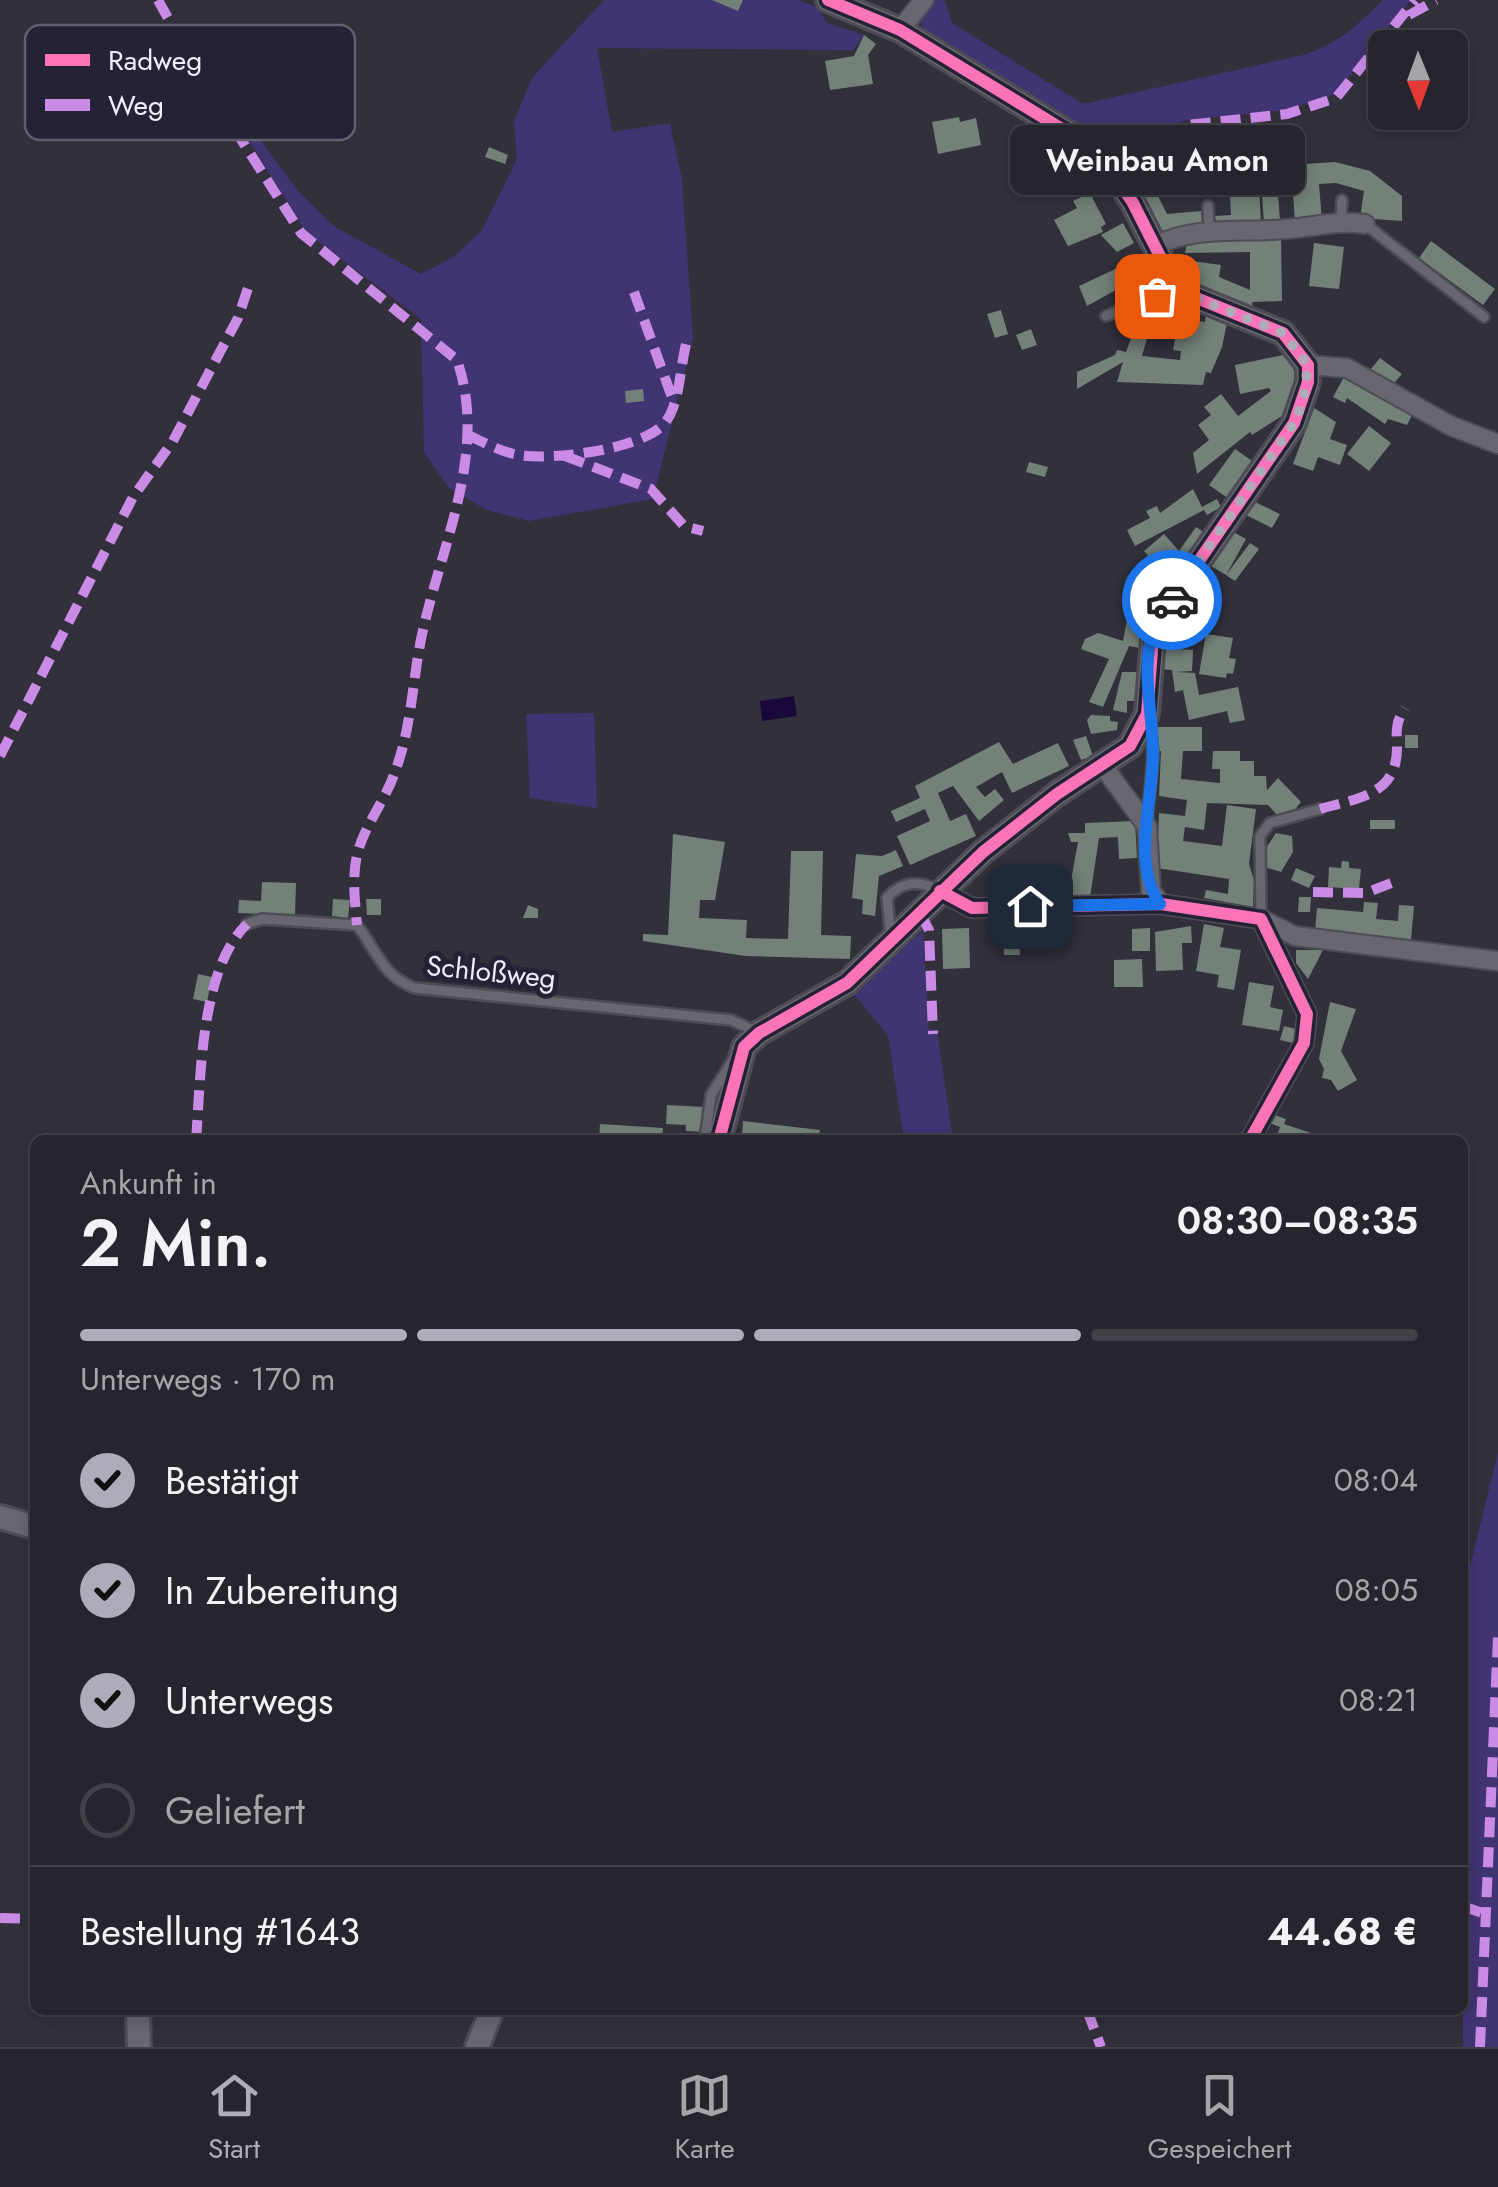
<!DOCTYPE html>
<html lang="de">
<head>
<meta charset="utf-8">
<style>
  body { margin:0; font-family:Jost,sans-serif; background:#2e2c34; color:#f1f3f6; height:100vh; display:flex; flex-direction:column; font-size:38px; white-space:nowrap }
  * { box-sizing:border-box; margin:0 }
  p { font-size:32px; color:#a4a4a9 }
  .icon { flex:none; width:55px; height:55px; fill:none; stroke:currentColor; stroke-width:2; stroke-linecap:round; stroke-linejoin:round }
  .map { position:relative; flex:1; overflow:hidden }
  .sheet { position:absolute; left:30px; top:1135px; width:1438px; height:880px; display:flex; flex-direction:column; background:#26242c; border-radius:15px; box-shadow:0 5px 15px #0003,0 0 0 2px #424148 }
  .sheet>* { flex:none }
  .needle { width:65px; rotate:179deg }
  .tools { position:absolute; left:1368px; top:30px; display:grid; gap:20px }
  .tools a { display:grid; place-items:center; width:100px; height:100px; border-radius:15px; background:#26242c; box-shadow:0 5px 15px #0003,0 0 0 2px #424148; font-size:50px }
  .pin { position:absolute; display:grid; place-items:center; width:85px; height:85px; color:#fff; margin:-42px; border-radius:20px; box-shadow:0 5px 15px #0006 }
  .courier { position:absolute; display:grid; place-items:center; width:100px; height:100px; margin:-50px; border:8px solid #1a73e8; border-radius:50%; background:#fff; color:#222; box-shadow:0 2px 12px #0007 }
  .bubble { position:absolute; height:70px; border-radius:15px; background:#26242c; box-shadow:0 5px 15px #0003,0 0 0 2px #424148; font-size:32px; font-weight:600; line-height:70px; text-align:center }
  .headline em { font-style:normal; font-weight:600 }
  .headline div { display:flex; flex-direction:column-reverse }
  .headline { display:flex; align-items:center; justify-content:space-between; height:170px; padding:0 50px }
  h1 { font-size:65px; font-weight:600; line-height:75px }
  .bar { display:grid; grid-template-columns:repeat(4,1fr); gap:15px 10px; align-content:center; height:120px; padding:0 50px }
  .bar i { height:12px; border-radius:8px; background:#424148 }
  .bar .active { background:#adacb8 }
  .bar p { grid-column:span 4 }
  .line { display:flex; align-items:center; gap:25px; padding:0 50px; border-top:2px solid #424148 }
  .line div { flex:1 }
  ol { padding:0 50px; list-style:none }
  li { display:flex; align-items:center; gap:30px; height:110px }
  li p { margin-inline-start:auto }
  li .icon { padding:10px; border-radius:50%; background:#adacb8; color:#111; stroke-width:4 }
  li:last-child { color:#a4a4a9 }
  li i { width:55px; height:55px; border:5px solid #424148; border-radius:50% }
  .dock { display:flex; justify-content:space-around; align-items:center; height:140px; border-top:2px solid #424148; background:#26242c; font-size:28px; color:#a4a4a9 }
  .dock a { display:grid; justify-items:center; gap:5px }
  .dock .active { color:#adacb8 }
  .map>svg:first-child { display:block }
</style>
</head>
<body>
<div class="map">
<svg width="1498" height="2047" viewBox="0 0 1498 2047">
  <rect width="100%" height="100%" fill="#32303b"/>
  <path fill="#413473" d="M604 0H797L817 7 827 23 864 35 853 50 597 48 612 132 670 123 682 179 693 338 653 499 529 521 487 510 449 488 424 452 421 319 306 232 191 48 237 85 232 94 234 104 298 191 335 227 421 274 455 256 482 230 517 159 514 121 532 78Z
    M933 0H945L952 23 1083 104 1303 55C1338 44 1358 25 1383 0H1411L1335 94 1286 110 1186 120 1135 147H1117L925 34 919 15Z
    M594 713 597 808 530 798 526 714Z
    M923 931 929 1029 937 1030 953 1140H904L888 1035 851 991Z
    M1498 1453V2047H1463V1594Z"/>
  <path fill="#19093b" d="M794 696 797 716 762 721 760 701Z"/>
  <path fill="#738179" d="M712 0H743L738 11Z
    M864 35 876 44 868 55 873 84 830 90 825 61 854 56Z
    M959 117 960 122 976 118 981 145 938 154 932 122Z
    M1241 125 1243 166 1230 167 1226 139 1194 141V128Z
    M489 147 508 155 505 164 485 157Z
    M1335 162 1370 171 1402 196V221L1360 218 1364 191 1336 183 1319 184 1322 221 1295 223 1293 192 1278 193 1280 221 1264 223 1260 167Z
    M1258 170 1261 223 1216 226 1215 216 1231 215 1230 194 1180 197 1179 175Z
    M1154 188 1167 214 1201 211 1203 228 1160 232 1138 197Z
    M1090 193 1106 224 1101 227 1103 232 1068 246 1054 220 1077 208 1073 201Z
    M1123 223 1134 243 1117 252 1101 235Z
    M1281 235 1282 301 1252 302 1253 307 1180 276 1184 260 1221 265 1219 277 1250 290V252L1185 253 1188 238Z
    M1431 241 1495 289 1483 305 1419 258Z
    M1314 243 1344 247 1339 289 1309 286Z
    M1141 257 1152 281 1137 288 1134 280 1087 306 1079 286Z
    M1149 305 1171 309 1165 330 1150 328 1142 356 1180 360 1181 351 1173 350 1179 318 1205 322 1206 314 1228 318 1222 347 1211 373 1206 372 1203 385 1117 382 1123 362 1077 389V372L1115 355 1117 350 1126 352 1141 312Z
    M1001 310 1008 334 995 338 987 314Z
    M1031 329 1037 345 1022 350 1016 335Z
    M1288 354 1298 382 1288 412 1252 435 1250 432 1197 474 1193 453 1209 440 1198 425 1211 415 1204 407 1221 394 1238 416 1271 391 1269 388 1240 394 1235 365Z
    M1380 358 1402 374 1394 383 1370 370Z
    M1345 375 1414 411 1407 425 1388 419 1385 424 1347 398 1345 403 1333 397Z
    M643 389 644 401 626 403 625 391Z
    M1314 408 1336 422 1330 439 1347 445 1340 465 1318 457 1313 471 1293 464Z
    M1369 426 1391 443 1369 471 1347 454Z
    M1235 449 1255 463 1229 499 1209 485Z
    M1029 462 1048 467 1045 477 1026 472Z
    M1193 489 1202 507 1217 499 1221 507 1207 515 1204 510 1135 546 1127 530 1150 518 1146 511 1157 506 1160 513Z
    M1251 500 1280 514 1272 528 1244 514Z
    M1196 527 1210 536 1161 599 1152 589 1160 582 1153 573 1159 568 1144 551 1164 534 1179 551Z
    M1226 528 1246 539 1226 575 1206 563Z
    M1250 543 1259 549 1235 581 1226 575Z
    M1196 579 1222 599 1211 617 1183 600Z
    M1128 615 1145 618 1140 648 1129 646 1103 707 1089 702 1109 659 1081 649 1085 639 1098 633 1123 641Z
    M1206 634 1233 638 1229 658 1236 659 1233 674 1227 673 1226 678 1199 674Z
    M1158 648 1193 650 1192 671 1176 672 1195 673 1199 695 1238 687 1245 720 1230 723 1227 711 1189 720 1183 690 1175 692 1172 670 1157 669Z
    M1122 672H1139L1138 701H1127V713L1113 710Z
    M1091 715 1110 716V721L1118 722 1117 730 1091 734 1087 720Z
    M1156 727H1202V751H1183L1181 779 1220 783V769H1212L1213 751H1240V761H1254V776H1266L1267 790 1278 778 1301 802 1293 812 1279 817 1268 805 1207 803 1204 830 1185 827 1183 841 1222 846 1227 805 1256 809 1249 864 1254 880 1253 907 1204 898 1206 890 1228 894 1229 879 1157 868 1159 813 1185 816 1187 800 1159 796 1161 751H1157Z
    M1405 735H1418V748H1405Z
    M1086 736 1093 756 1081 760 1073 740Z
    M999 742 1013 764 1058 743 1069 766 1012 793 1002 772 976 787 985 797 995 789 1004 800 979 821 953 786 938 793 950 821 966 814 976 836 910 865 897 836 930 821 925 809 896 822 891 811 920 798 915 786Z
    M1370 820H1395V829H1370Z
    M1135 821 1137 858 1119 859 1118 837 1099 838 1090 897H1068L1078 842H1071L1068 833H1085V823Z
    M1276 833 1292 836 1293 852 1281 872 1262 866 1264 851Z
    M673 834 725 842 715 900H700L699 918 747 920 746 938 788 939 791 851H823L821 935 851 936 850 959 746 956 643 941V934L668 935Z
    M896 850 903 866 879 876 875 916 862 914 863 900 852 898 856 854 882 856Z
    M1342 861 1349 862V868L1361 869 1359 889 1328 887 1329 867 1341 868Z
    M1296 868 1315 876 1309 888 1291 880Z
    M262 882 296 883 295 915 238 913 239 900 261 901Z
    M1299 897H1311L1310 912H1298Z
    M333 899 350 900 348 918 332 916Z
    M366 899H381V915H367Z
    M1364 902 1378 903 1376 919 1398 921 1399 905 1414 906 1411 940 1315 931 1317 908 1363 912Z
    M528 905 538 909V918H523Z
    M1204 924 1224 928 1220 947 1241 950 1234 990 1217 987 1219 975 1196 971Z
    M1191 926 1192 943H1182L1183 970 1156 971 1155 932Z
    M969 928 970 968 943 969 942 929Z
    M1150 928V951H1132V929Z
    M1019 931 1020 955H1004L1003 932Z
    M1296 950H1323L1308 979 1296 963Z
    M1142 959 1143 987H1114V960Z
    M198 974 212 977 207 1002 193 999Z
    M1249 982 1274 986 1270 1007 1283 1010 1279 1031 1242 1025Z
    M1330 1002 1356 1009 1341 1051 1357 1080 1338 1091 1331 1080 1322 1078 1324 1069 1319 1059Z
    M1284 1026 1296 1029 1293 1043 1280 1040Z
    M667 1105 704 1107 703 1132 686 1131V1125L666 1124Z
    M1272 1114 1286 1119 1284 1124 1332 1140H1276L1280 1127 1269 1123Z
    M743 1121 820 1130 818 1140H747L748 1135 742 1134Z
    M600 1124 663 1128 662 1140H599Z"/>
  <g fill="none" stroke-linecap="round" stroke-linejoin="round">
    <g stroke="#4d4c55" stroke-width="14">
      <path id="service" d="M1208 206 1209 232
        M1341 220 1342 200
        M1365 224 1484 317
        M1106 316 1157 295 1170 282
        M1147 825 1153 756 1150 721
        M1261 919 1260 836 1270 823 1320 809
        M247 924 262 919 357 925C376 950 383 977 415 988L731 1020 757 1032
        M891 939 887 898C902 881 918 880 938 890
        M705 1140 711 1095 735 1057"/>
    </g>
    <g stroke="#4d4c55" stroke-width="22">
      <path id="minor" d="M900 30 924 0
        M1155 246C1195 225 1243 233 1287 229 1315 227 1338 220 1365 224
        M1308 365 1347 368 1451 426 1498 444
        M1103 766 1147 826 1151 891 1161 904
        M940 891 972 908 1161 904 1261 919 1307 1014 1304 1043 1250 1140
        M1261 919 1295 936 1498 961"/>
    </g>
    <g stroke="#4d4c55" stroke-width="28">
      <path id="tertiary" d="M719 1140 744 1047 759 1033 847 983 983 852 1057 794 1130 746 1147 714 1154 626 1294 423 1308 382V365L1283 333 1184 293 1172 280 1133 203 1098 151 900 30 828 0
        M0 1517 35 1527
        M138 2010 139 2047
        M477 2047 492 2010"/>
    </g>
    <use href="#service" stroke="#686770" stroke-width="9"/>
    <use href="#minor" stroke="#686770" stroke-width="18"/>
    <use href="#tertiary" stroke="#686770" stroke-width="22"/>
    <path stroke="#ca8be6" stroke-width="10" stroke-dasharray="20 10" stroke-linecap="butt" d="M158 0 196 69 301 233 457 360C488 450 443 541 423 630 412 678 413 723 395 772 386 799 367 822 359 848 351 873 355 900 357 925
      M1409 15 1436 0
      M1114 170 1138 151 1187 125 1287 114 1336 98 1415 0
      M634 292 673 400
      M468 435C485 443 501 452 519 455 551 461 649 449 667 420 681 399 680 362 688 337
      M565 456 651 489 684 526 703 531
      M0 756 133 497 173 441 203 384 238 318 249 285
      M1320 809C1358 798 1398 795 1397 746 1396 730 1396 721 1405 708
      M1313 892 1366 893 1394 882
      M920 913 929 930 933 1034
      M196 1140C201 1078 200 969 247 924
      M1462 1906 1485 1914
      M0 1918 35 1919
      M1087 2010 1101 2047
      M1480 2047 1498 1637"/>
    <g stroke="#242235" stroke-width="19">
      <path id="cycleway" d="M940 891 972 908 1161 904 1261 919 1307 1014 1304 1043 1250 1140
        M719 1140 744 1047 759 1033 847 983 983 852 1057 794 1130 746 1147 714 1154 626 1294 423 1308 382V365L1283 333 1184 293 1172 280 1133 203 1098 151 900 30 828 0"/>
    </g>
    <use href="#cycleway" stroke="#fb73b8" stroke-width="12"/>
  </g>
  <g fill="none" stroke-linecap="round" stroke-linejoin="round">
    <path stroke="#adacb8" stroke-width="10" stroke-dasharray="0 18" d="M1157 296 1172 280 1184 293 1283 333 1308 365 1303 402 1294 423 1172 600"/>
    <path stroke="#1a73e8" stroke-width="12" d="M1030 906 1160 904C1131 863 1153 801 1153 754 1153 718 1144 684 1149 647 1152 628 1161 615 1172 600"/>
  </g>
  <g text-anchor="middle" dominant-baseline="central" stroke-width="10" stroke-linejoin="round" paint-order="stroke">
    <g font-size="28" fill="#efeefb" stroke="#242235">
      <text transform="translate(491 972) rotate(6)">Schloßweg</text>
    </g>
  </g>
  <rect x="25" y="25" width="330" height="115" rx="15" fill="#242235" stroke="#615f70" stroke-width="2.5"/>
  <rect x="45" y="54" width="45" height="12" fill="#fb73b8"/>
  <rect x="45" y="99" width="45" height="12" fill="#ca8be6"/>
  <g font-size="28" fill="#efeefb">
    <text x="108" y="70">Radweg</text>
    <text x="108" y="115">Weg</text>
  </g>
</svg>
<div class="tools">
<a><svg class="needle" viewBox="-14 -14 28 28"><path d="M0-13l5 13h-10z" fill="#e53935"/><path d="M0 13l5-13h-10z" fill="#a4a4a9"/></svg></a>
</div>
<div class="pin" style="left:1157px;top:296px;background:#ea580c"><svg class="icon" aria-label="bag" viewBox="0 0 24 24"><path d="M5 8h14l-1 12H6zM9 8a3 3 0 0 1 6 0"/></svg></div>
<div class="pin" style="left:1030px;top:906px;background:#1f2937"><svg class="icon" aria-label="home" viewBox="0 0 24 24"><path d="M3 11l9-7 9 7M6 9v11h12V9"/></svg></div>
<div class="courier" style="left:1172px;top:600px"><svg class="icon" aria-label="car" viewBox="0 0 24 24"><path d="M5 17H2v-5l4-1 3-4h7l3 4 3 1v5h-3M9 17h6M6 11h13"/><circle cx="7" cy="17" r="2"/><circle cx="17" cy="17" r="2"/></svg></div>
<div class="bubble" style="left:1010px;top:125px;width:295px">Weinbau Amon</div>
<section class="sheet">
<div class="headline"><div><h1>2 Min.</h1><p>Ankunft in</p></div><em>08:30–08:35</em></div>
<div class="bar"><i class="active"></i><i class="active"></i><i class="active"></i><i></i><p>Unterwegs · 170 m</p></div>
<ol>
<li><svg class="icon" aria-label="check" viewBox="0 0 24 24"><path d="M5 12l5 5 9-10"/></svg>Bestätigt<p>08:04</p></li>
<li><svg class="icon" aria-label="check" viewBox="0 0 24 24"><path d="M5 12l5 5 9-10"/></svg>In Zubereitung<p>08:05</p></li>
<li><svg class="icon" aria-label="check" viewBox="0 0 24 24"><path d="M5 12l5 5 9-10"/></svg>Unterwegs<p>08:21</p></li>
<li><i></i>Geliefert</li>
</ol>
<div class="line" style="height:130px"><div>Bestellung #1643</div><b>44.68 €</b></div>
</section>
</div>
<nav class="dock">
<a class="active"><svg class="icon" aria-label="home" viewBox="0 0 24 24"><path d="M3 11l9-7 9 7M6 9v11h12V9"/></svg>Start</a>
<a><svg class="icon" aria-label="map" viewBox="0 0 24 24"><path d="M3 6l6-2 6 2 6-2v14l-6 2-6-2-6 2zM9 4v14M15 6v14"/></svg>Karte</a>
<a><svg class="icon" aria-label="saved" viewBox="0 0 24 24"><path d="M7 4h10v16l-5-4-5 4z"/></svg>Gespeichert</a>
</nav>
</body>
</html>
